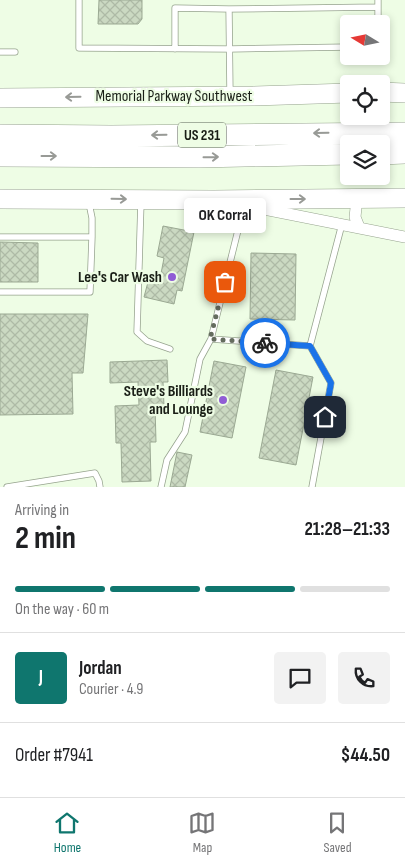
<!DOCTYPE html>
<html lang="en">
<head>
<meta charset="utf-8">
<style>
  body { margin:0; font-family:"Sofia Sans Condensed",sans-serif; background:#f2f2f2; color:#202124; height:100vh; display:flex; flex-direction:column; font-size:19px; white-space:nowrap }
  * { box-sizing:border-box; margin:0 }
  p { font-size:16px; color:#757577 }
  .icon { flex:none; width:28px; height:28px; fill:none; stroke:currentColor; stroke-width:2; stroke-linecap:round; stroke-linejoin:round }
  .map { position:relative; height:487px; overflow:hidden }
  .details { display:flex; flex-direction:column; background:#fff; flex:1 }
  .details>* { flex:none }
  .needle { width:32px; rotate:280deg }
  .tools { position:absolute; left:340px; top:15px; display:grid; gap:10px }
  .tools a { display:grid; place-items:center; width:50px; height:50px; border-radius:5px; background:#fff; box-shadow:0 2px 8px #0003; font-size:25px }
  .pin { position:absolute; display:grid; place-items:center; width:42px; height:42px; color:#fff; margin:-21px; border-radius:10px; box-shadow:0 2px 8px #0006 }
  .courier { position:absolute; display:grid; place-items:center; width:50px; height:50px; margin:-25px; border:4px solid #1a73e8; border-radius:50%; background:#fff; color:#222; box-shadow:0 1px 6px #0007 }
  .bubble { position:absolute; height:35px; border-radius:5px; background:#fff; box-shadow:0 2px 8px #0003; font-size:16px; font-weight:700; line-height:35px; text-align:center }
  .headline em { font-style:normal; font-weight:700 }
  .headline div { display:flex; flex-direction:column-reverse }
  .headline { display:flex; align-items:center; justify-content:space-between; height:85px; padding:0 15px }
  h1 { font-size:32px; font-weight:700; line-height:38px }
  .bar { display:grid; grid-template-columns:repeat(4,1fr); gap:8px 5px; align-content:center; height:60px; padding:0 15px }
  .bar i { height:6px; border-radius:4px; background:#e0e0e0 }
  .bar .current { background:#0f766e }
  .bar p { grid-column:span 4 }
  .line { display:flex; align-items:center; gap:12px; padding:0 15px; border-top:1px solid #e0e0e0 }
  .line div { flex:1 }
  .round { display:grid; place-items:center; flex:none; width:52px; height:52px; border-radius:5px; background:#f2f2f2 }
  .tab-bar { display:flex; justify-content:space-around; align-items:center; height:70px; border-top:1px solid #e0e0e0; background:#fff; font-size:14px; color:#757577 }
  .tab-bar a { display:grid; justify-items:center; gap:2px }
  .tab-bar .current { color:#0f766e }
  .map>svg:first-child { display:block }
</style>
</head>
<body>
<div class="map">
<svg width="405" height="487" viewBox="0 0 405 487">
  <defs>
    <pattern id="building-cross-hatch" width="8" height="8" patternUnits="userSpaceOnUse" patternTransform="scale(1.25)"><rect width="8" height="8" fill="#cbd9c2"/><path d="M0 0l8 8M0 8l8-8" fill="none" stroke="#aebaa6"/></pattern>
  </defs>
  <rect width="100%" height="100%" fill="#eefde5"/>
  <path fill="url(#building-cross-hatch)" stroke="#9ba993" d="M99 0H142V19L138 24H98Z
    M163 226 194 232 182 291 177 290 174 304 144 297 148 282 159 284 164 258 157 256Z
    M0 242 38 243V282H0Z
    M251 253 296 254 295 320 250 319Z
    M0 314H88L83 373H72L73 414 0 415Z
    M167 360 168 382H163L164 406H155L156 442H150L151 481 122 482 121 443H116L115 406 139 405 138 382 110 383V362Z
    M214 361 246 367 232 438 200 432Z
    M276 370 313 377 296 465 259 458Z
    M177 452 192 455 185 487H170Z"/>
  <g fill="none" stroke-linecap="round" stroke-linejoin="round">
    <g stroke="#96a38e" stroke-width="7">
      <path id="lane" d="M79 0V48L230 49 349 47
        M378 24V0
        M175 49V8L229 9
        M0 52H15
        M230 94 229 9 378 7
        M141 201 137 332 147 341 170 349
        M0 237H92V218L89 203
        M0 292H90L92 237
        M211 339 310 346 342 224
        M310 346 331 383 312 487
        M7 487 95 473 99 481 100 487
        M161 487 167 460 185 432 200 359 211 339 244 206"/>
    </g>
    <g stroke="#96a38e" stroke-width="12">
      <path id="street" d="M357 199 355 217 359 227
        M248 206 405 237"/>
    </g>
    <g stroke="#96a38e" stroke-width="20">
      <path id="primary" d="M381 92 405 93
        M0 98 253 96 349 93
        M0 199 214 200 405 198"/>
    </g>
    <g stroke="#96a38e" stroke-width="22">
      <path id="highway" d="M0 135 111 136 405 133
        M381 154 405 153
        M0 156 199 157 349 154"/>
    </g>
    <use href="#lane" stroke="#fff" stroke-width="5.5"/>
    <use href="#street" stroke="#fff" stroke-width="11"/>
    <use href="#primary" stroke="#fff" stroke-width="19"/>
    <use href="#highway" stroke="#fff" stroke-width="21"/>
  </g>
  <defs><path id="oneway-shaft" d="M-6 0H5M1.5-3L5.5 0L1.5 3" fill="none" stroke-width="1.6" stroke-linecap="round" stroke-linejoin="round" transform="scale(1.25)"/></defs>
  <g stroke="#989a96">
    <use href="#oneway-shaft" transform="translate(73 97) rotate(179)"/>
    <use href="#oneway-shaft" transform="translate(321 133) rotate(179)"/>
    <use href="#oneway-shaft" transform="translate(159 135) rotate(179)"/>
    <use href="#oneway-shaft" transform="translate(49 156)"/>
    <use href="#oneway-shaft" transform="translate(211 157) rotate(-1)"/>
    <use href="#oneway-shaft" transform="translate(119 199) rotate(1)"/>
    <use href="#oneway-shaft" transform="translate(298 199)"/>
  </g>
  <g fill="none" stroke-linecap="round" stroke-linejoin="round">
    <path stroke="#646c5e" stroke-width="5" stroke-dasharray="0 9" d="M225 282 210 339 265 343"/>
    <path stroke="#1a73e8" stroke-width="6" d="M265 343 310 346 331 383 325 417"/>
  </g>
  <g fill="#905cd5" stroke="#eefde5" stroke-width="2">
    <circle cx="172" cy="277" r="5"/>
    <circle cx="223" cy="400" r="5"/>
  </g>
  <g text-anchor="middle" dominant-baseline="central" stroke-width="4.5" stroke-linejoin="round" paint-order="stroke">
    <rect fill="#eefde5" stroke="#596154" stroke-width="1" x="178" y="122.5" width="48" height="25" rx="4"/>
    <g font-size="15" font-weight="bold" fill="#191e16">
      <text x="202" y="135">US 231</text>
    </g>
    <g font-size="16" fill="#191e16" stroke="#eefde5">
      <text x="174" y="96">Memorial Parkway Southwest</text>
    </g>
    <g font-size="16" font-weight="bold" fill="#191e16" stroke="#eefde5" text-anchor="end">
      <text x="162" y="277">Lee's Car Wash</text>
      <text x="213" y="391">Steve's Billiards<tspan x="213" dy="18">and Lounge</tspan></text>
    </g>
  </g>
</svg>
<div class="tools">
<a><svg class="needle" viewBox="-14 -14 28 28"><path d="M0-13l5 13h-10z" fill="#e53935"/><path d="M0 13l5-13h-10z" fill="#757577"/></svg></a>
<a><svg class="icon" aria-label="locate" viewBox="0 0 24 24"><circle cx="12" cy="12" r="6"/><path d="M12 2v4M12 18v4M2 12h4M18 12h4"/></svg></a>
<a><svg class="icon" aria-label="layers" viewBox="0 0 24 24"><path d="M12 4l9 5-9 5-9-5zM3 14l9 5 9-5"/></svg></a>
</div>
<div class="pin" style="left:225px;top:282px;background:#ea580c"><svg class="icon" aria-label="bag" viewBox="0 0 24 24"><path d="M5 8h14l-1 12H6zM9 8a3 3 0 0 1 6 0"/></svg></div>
<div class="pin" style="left:325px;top:417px;background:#1f2937"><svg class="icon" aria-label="home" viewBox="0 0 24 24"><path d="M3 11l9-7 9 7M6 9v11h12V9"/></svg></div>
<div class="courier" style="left:265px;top:343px"><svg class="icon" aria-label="bike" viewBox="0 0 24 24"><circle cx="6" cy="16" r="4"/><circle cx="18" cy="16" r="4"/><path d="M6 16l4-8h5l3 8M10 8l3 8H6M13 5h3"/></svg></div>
<div class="bubble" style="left:184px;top:198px;width:82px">OK Corral</div>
</div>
<section class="details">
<div class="headline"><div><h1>2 min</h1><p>Arriving in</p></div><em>21:28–21:33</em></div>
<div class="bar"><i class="current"></i><i class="current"></i><i class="current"></i><i></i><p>On the way · 60 m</p></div>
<div class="line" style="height:90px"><b class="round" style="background:#0f766e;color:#fff">J</b><div><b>Jordan</b><p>Courier · 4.9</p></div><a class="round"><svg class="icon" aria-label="chat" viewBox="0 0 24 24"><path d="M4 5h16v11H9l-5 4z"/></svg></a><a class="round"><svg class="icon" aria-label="phone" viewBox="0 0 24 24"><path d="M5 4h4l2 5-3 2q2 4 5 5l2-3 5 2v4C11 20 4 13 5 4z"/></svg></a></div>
<div class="line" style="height:65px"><div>Order #7941</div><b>$44.50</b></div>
</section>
<nav class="tab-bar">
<a class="current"><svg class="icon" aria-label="home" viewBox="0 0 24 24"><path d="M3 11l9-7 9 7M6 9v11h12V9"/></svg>Home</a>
<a><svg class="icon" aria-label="map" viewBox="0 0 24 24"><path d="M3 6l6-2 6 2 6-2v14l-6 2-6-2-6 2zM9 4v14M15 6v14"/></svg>Map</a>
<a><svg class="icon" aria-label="saved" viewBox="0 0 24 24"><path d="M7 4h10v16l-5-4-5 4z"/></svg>Saved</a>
</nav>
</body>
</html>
